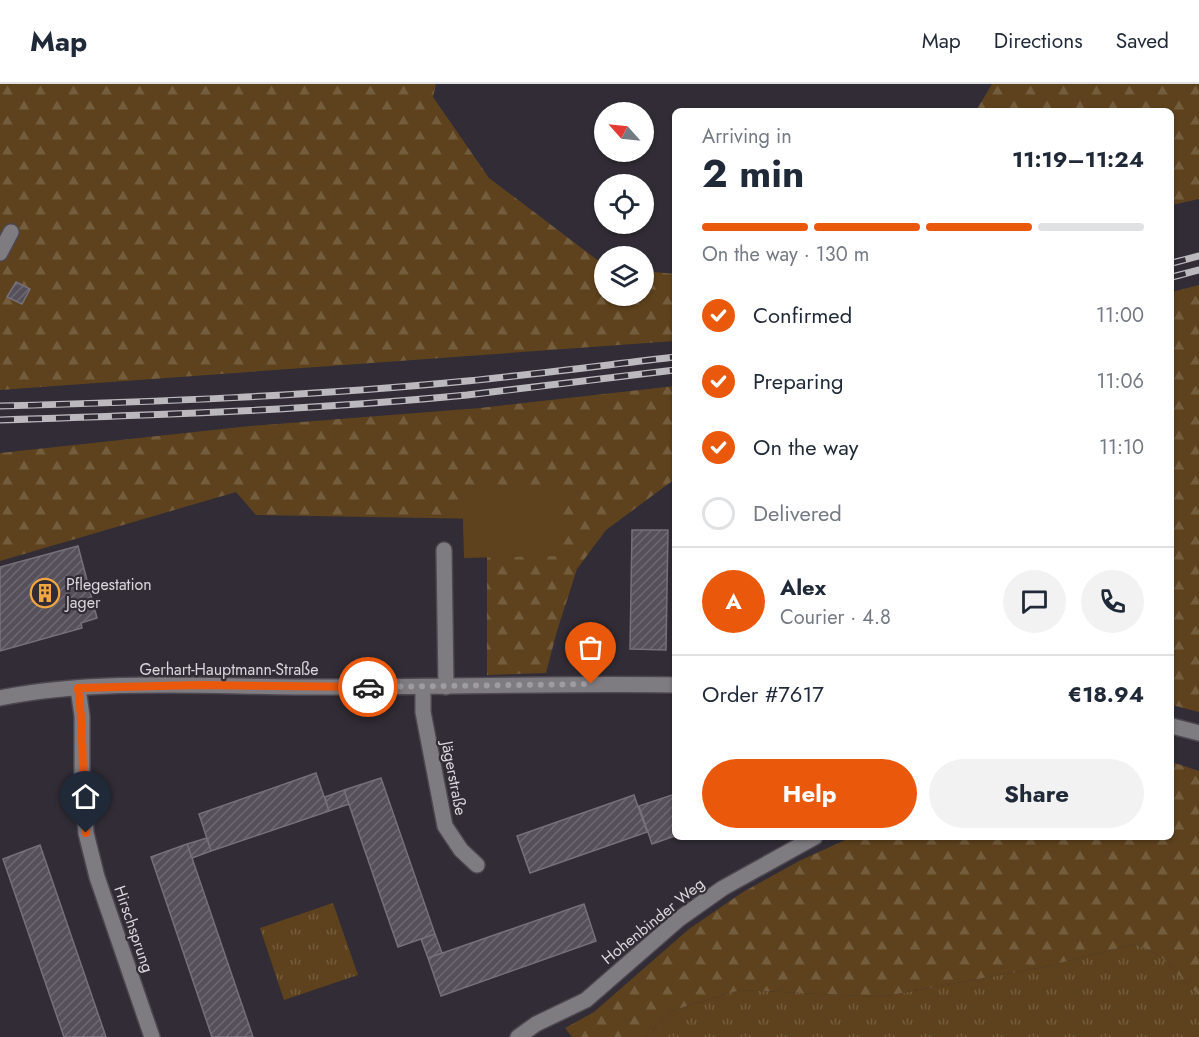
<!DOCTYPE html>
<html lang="en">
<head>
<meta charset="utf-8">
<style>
  body { margin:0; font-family:Jost,sans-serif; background:#f2f2f3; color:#1f2937; height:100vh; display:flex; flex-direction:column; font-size:22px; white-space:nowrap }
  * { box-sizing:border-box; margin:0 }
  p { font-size:20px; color:#747a83 }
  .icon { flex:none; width:33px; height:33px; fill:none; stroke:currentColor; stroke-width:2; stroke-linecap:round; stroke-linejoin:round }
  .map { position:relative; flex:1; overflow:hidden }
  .panel { position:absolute; left:672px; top:24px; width:502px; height:732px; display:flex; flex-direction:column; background:#fff; border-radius:9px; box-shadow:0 2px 4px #0004 }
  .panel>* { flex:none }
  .needle { width:39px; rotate:297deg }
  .fabs { position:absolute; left:594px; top:18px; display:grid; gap:12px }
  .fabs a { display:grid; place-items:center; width:60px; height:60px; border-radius:50%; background:#fff; box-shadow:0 2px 4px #0004; font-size:30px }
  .pin { position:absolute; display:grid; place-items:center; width:51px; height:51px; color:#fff; margin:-62px -26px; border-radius:50% 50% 50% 0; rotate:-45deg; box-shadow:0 0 6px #0007 }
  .pin .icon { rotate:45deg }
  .courier { position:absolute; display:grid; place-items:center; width:60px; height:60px; margin:-30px; border:4px solid #ea580c; border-radius:50%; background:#fff; color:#222; box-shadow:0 2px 8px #0007 }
  .summary em { font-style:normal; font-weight:700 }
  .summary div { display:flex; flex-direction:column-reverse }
  .summary { display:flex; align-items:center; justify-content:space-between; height:102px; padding:0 30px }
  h1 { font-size:39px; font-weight:700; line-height:45px }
  .bar { display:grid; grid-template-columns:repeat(4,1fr); gap:9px 6px; align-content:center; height:72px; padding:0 30px }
  .bar i { height:8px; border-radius:4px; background:#e0e1e3 }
  .bar .on { background:#ea580c }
  .bar p { grid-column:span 4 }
  .line { display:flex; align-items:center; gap:15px; padding:0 30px; border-top:2px solid #e0e1e3 }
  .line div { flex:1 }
  .round { display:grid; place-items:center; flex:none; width:63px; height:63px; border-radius:32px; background:#f2f2f3 }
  ol { padding:0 30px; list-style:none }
  li { display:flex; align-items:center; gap:18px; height:66px }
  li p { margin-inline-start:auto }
  li .icon { padding:6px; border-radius:50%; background:#ea580c; color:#fff; stroke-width:4 }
  li:last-child { color:#747a83 }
  li i { width:33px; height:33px; border:3px solid #e0e1e3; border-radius:50% }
  .button { display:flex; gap:12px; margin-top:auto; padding:12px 30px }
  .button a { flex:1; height:69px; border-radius:36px; background:#ea580c; color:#fff; font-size:24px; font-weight:700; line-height:69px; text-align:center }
  .button a+a { background:#f2f2f3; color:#1f2937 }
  header { display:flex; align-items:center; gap:36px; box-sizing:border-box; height:84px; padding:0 30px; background:#fff; border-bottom:2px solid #e0e1e3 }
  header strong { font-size:28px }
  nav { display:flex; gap:33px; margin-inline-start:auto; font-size:21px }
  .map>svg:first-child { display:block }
</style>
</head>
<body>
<header>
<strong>Map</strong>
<nav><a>Map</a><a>Directions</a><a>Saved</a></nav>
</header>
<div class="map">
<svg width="1199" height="953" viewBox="0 0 1199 953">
  <defs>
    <pattern id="grass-tufts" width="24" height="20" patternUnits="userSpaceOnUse" patternTransform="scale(1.5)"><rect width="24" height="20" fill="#5e421d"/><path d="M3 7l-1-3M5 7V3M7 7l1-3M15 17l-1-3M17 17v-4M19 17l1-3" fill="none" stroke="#745d3d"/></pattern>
    <pattern id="forest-firs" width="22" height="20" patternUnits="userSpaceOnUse" patternTransform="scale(1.5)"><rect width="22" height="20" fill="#5e421d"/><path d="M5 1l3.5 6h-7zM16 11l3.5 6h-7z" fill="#745d3d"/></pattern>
    <pattern id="building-hatch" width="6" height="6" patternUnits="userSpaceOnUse" patternTransform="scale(1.5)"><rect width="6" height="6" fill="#55505a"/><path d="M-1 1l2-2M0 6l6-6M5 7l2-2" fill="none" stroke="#6d6871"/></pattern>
  </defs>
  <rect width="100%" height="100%" fill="#312c35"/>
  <path fill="url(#grass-tufts)" d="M333 819 358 891 284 916 260 844Z
    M1135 860 1159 871 1199 912V953H645L674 926 740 906 880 913 1044 883Z"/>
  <path fill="url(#forest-firs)" d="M0 0H436L433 13 489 94 604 181V212H644V187L675 190V257L0 306Z
    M992 0H1199V115L1172 121V27H976Z
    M1199 201V628L1172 621V208Z
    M675 302V395L606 446 577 485 557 547 546 589 487 591V435L256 431 236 408 0 477V369L250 342 480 324Z
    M1172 678 1199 687V912L1159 871 1135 860 1044 883 880 913 740 906 674 926 645 953H572L565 944 594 928 689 845 743 808 801 776 852 753H1172Z"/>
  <path fill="#5e421d" d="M557 404 559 472 464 474 462 406Z"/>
  <path fill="url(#building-hatch)" stroke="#76707b" stroke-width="1.5" d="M16 198 30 205 22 220 7 213Z
    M632 446H668L666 566 630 565Z
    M78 462 97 534 81 539 82 544 0 567V483Z
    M316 689 329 727 211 767 199 730Z
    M381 694 435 850 398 863 344 706Z
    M344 706 349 720 329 727 325 713Z
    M675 710V752L652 760 639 722Z
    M634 711 647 748 530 789 517 752Z
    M207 754 211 767 192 774 187 760Z
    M187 760 192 774 253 953H212L151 773Z
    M40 761 106 953H64L3 775Z
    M584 820 596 857 441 912 428 874Z
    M435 850 442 869 428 874 421 855Z"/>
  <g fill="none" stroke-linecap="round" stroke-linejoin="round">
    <g stroke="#4c4750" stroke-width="18">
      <path id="minor" d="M0 169 11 148
        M444 466 446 603
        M423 603V628L445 742 461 766 477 781
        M78 604 82 632V690L86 749 97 793 152 953
        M0 614C93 595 199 602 294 603 421 604 548 599 675 601
        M1172 642 1199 649
        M518 953 536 940 586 916 679 835 723 804 815 753"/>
    </g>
    <use href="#minor" stroke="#7f7c81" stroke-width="15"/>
    <g stroke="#bbb8be" stroke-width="7">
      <path id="rail" d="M1172 179 1199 172
        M1172 193 1199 186
        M0 322C156 318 312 312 467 297 537 290 606 281 675 273
        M0 336C156 331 312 326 467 311 537 303 606 294 675 286"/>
    </g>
    <use href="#rail" stroke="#312c35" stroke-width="4.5" stroke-dasharray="14" stroke-linecap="butt"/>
  </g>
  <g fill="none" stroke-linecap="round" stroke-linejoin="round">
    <path stroke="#9f9ba2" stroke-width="6" stroke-dasharray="0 10.8" d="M368 603 591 600"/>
    <path stroke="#ea580c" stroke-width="8" d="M86 749C81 701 85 652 78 604L200 601 368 603"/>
  </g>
  <defs>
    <g id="building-ring" transform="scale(1.5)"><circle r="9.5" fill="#312c35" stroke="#f1a63f" stroke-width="1.5"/><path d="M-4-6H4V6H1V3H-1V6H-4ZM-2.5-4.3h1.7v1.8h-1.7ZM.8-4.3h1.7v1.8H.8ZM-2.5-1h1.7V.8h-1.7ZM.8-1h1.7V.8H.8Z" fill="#f1a63f"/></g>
  </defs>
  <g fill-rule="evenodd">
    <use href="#building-ring" x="45" y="509"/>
  </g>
  <g text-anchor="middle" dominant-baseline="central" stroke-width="4.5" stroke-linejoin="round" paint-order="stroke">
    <g font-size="16" fill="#dad7dd" stroke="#312c35" text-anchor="start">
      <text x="66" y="500">Pflegestation<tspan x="66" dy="18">Jager</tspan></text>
    </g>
    <g font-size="16" fill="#dad7dd" stroke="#312c35">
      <text x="229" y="585">Gerhart-Hauptmann-Straße</text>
      <text transform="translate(454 694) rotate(79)">Jägerstraße</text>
      <text transform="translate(653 837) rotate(-39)">Hohenbinder Weg</text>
      <text transform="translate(134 845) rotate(71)">Hirschsprung</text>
    </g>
  </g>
</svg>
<div class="fabs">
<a><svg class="needle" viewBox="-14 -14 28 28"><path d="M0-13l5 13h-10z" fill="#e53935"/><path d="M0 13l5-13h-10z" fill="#747a83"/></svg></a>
<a><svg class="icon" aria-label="locate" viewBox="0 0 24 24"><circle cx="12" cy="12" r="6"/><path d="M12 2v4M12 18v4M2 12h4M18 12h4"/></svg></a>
<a><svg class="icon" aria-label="layers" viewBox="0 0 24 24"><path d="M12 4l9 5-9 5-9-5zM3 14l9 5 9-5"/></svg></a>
</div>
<div class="pin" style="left:591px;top:600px;background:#ea580c"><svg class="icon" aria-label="bag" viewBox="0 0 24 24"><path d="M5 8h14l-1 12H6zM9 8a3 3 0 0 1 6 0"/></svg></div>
<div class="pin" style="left:86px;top:749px;background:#1f2937"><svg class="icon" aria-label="home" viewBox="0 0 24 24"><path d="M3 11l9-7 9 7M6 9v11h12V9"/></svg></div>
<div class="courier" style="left:368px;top:603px"><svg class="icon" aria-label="car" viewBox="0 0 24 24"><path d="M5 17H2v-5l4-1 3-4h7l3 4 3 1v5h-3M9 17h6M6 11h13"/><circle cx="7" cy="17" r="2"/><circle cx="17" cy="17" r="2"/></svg></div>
<section class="panel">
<div class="summary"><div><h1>2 min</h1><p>Arriving in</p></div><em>11:19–11:24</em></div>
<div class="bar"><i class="on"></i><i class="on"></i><i class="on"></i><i></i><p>On the way · 130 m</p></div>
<ol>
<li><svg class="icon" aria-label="check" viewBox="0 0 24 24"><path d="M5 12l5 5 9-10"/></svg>Confirmed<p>11:00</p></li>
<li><svg class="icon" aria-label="check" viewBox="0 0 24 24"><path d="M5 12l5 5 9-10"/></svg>Preparing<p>11:06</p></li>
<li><svg class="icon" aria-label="check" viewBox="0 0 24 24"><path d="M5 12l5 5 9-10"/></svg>On the way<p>11:10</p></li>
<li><i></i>Delivered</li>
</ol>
<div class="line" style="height:108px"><b class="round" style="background:#ea580c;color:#fff">A</b><div><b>Alex</b><p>Courier · 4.8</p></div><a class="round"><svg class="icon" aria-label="chat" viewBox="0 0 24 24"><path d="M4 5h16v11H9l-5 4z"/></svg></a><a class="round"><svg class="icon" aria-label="phone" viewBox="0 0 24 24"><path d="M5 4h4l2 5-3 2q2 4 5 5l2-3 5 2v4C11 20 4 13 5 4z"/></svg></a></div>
<div class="line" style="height:78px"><div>Order #7617</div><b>€18.94</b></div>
<div class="button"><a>Help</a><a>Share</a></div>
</section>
</div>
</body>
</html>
